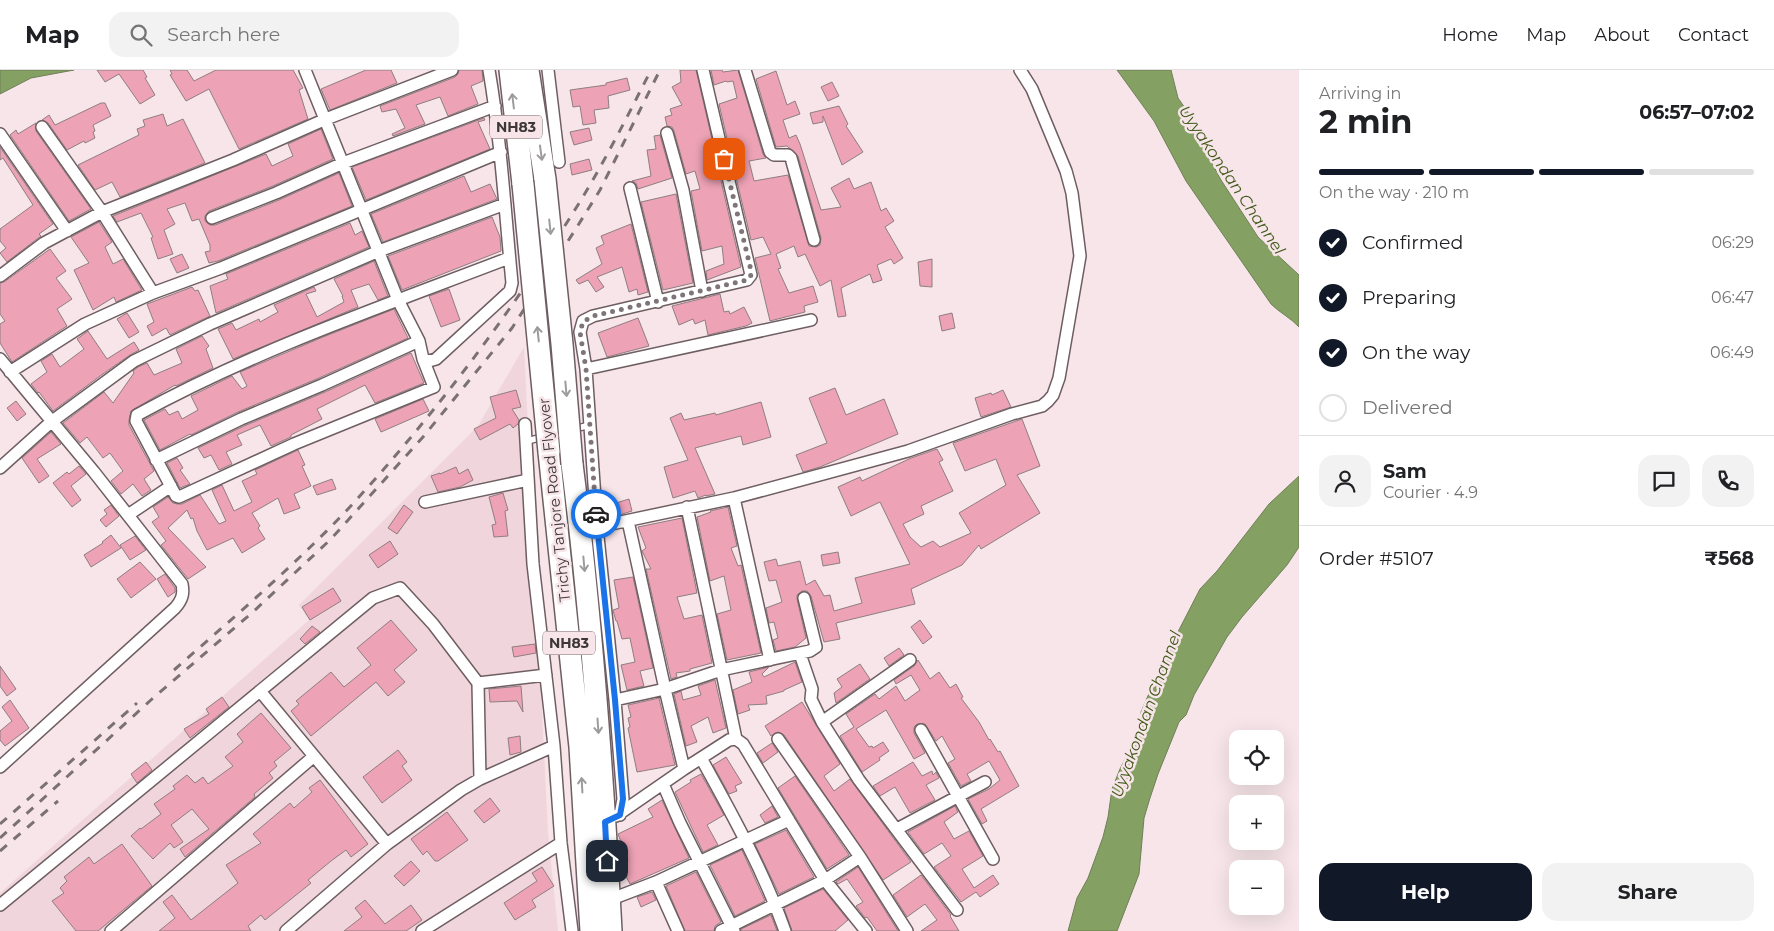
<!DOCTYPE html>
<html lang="en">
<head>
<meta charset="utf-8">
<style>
  body { margin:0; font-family:Montserrat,sans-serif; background:#f2f2f2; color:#202124; height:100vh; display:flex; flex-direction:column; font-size:19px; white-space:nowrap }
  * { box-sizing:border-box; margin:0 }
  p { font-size:16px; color:#757577 }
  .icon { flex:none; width:28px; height:28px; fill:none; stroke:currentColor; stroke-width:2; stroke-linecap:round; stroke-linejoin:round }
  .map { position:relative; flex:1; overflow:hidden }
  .panel { display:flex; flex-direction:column; background:#fff; width:475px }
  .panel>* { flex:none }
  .tools { position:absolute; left:1229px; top:660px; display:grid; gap:10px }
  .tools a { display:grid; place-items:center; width:55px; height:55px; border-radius:10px; background:#fff; box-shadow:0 5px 20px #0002; font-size:25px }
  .pin { position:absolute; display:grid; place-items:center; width:42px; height:42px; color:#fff; margin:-21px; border-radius:10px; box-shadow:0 2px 8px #0006 }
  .courier { position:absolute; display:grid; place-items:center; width:50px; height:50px; margin:-25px; border:4px solid #1a73e8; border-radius:50%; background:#fff; color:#222; box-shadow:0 1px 6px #0007 }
  .summary em { font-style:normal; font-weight:700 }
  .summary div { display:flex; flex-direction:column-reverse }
  .summary { display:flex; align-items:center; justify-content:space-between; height:85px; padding:0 20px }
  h1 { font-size:32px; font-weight:700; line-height:38px }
  .bar { display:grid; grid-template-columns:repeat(4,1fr); gap:8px 5px; align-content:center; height:60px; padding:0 20px }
  .bar i { height:6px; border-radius:4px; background:#e0e0e0 }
  .bar .on { background:#111827 }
  .bar p { grid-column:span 4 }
  .line { display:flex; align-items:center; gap:12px; padding:0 20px; border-top:1px solid #e0e0e0 }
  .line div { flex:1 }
  .round { display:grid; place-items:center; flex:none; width:52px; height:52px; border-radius:15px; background:#f2f2f2 }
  ol { padding:0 20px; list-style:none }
  li { display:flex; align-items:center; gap:15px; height:55px }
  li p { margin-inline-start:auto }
  li .icon { padding:5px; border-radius:50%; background:#111827; color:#fff; stroke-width:4 }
  li:last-child { color:#757577 }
  li i { width:28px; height:28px; border:2px solid #e0e0e0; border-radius:50% }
  .cta { display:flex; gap:10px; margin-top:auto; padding:10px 20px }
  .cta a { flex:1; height:58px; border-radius:15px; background:#111827; color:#fff; font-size:20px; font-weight:700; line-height:58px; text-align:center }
  .cta a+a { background:#f2f2f2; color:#202124 }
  header { display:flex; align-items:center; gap:30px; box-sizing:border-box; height:70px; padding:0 25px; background:#fff; border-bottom:1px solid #e0e0e0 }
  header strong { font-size:24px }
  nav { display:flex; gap:28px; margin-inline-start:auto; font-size:18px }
  .search { width:350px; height:45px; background:#f2f2f2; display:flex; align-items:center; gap:12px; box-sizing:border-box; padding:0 18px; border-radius:15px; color:#757577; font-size:19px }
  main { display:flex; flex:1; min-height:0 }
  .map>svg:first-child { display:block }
</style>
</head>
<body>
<header>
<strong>Map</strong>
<div class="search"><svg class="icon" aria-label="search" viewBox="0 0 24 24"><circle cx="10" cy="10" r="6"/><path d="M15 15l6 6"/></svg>Search here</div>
<nav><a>Home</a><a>Map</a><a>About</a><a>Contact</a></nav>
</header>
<main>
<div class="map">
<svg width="1299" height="861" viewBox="0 0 1299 861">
  <rect width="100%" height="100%" fill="#f7e5e9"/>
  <path fill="#f0d6dc" d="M524 277 548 763 558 861H0V823L309 550 299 535 478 356Z"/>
  <path fill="#84a063" stroke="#6f8056" d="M0 0H74L31 8 0 24Z
    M1117 0H1171L1178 28 1192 48 1200 70 1221 110 1258 167 1299 205V257C1291 248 1280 243 1271 234L1186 111 1154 51Z
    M1299 406V477L1287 495 1242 547 1227 567 1194 625 1186 645 1179 652 1158 704 1150 728 1144 748 1139 804 1117 861H1068L1077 828 1088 808 1103 767 1108 747 1112 719 1120 699 1138 662 1141 642 1163 591 1200 519 1217 501 1269 434Z"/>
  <path fill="#eda2b5" stroke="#8e7e82" d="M97 0H143L147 7 145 8 155 25 140 34 119 4 105 12Z
    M170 0H187L194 11 216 0H293L303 18 299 20 308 49 239 79 209 19 186 31 170 5 172 4Z
    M366 0H391L397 13 330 40 321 19Z
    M459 0H482L483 11 471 16 478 34 448 46 440 27 416 35 425 54 393 66 392 64 405 58 396 39 382 42 380 36 455 7 458 4Z
    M680 0H696L714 78 707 80 716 99 718 98 741 197 707 210 706 201 724 194 722 176 702 181 691 121 700 119 695 101 686 104 674 61 672 57 667 56 665 47 672 45 670 39 682 35 672 17 681 12Z
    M711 0H722L723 2 738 0 763 84 766 88 749 91 754 111 788 105 809 176 816 177 820 175 821 168 798 86 787 76 776 77 756 9 776 1 787 35 795 31 800 44 783 50 789 68 796 65 800 74 821 140 841 137 831 118 849 108 854 119 871 112 881 141 886 138 894 151 885 157 903 188 894 194 891 189 877 195 882 210 873 213 870 204 841 218 846 246 838 247 831 210 820 216 805 184 798 187 794 176 776 184 781 198 778 199 789 223 813 216 818 232 804 236 805 242 770 251 755 188 771 184 763 167 751 170 733 95 744 92 735 74 729 77 719 34 737 28 733 11 727 12 726 11 714 15Z
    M627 8 630 20 608 26 609 38 594 40 596 53 583 55 580 36 573 37 570 20 606 15V13Z
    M832 12 839 26 828 31 821 17Z
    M101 33H105L111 46 93 55 95 61 93 62 95 68 85 73 84 71 67 80 48 53 42 50 49 45 55 55Z
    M839 36 848 54 846 56 863 82 842 95 823 46V52L813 54 810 43Z
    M163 44 167 56 183 49 205 93 120 127 112 112 95 120 78 95 139 65 137 59 145 56 143 50Z
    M484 48 485 50 478 52 490 79 366 130 352 97Z
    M36 53V61L91 139 69 151 10 65 16 60 18 64Z
    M589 58 592 70 574 75 570 62Z
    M321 59 333 89 273 116 209 141 205 146V151L210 155H215L279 130 339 103 352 136 218 191 209 193 205 182 210 181V175L199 149 192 151 185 133 167 139 175 154 164 160 173 184 158 189 151 168 153 167 141 143 117 152 113 146 266 84 272 96 293 86 288 74Z
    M660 65 672 108 638 119 636 113 632 111 651 106 647 80 656 79 654 66Z
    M0 77 53 154 39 164 41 166 7 192 0 183 6 178 0 171V159L33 135 3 88 0 90Z
    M589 89 592 100 572 105 570 94Z
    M464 106 471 122 490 114 497 129 383 172 371 144Z
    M676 124 693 213 663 220 641 132Z
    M492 147 500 167 501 181 402 220 388 186Z
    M99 152 112 172 105 177 113 194 123 189 142 220 116 232 114 227 93 240 74 200 89 193 71 167Z
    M350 153 355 165 362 161 369 177 216 243 210 216 228 209 226 204Z
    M631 154 648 222 638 225 637 219 629 222 622 197 597 207 604 217 596 222 588 210 579 214 576 210 602 194 596 178 604 174 601 166Z
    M50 179 66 201 56 208 72 229 57 239 67 256 12 292 0 273V254L5 251 0 244V213L4 212Z
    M182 184 189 198 177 203 170 189Z
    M932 189V217L920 216 918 192Z
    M374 191 388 226 378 230 369 214 351 220 358 237 233 289 218 259 232 253 236 260 259 249 260 252 278 242 274 235 314 217 316 221 306 224 317 247 344 232 342 226H343L334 209Z
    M192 217 195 221 198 220 210 246 170 265 166 258 152 266 147 256 154 252 147 234Z
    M449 219 460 250 441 257 429 226Z
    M720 224 724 242 729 241 730 244 744 237 752 253 746 256 708 265 705 250 695 254 693 249 679 255 672 236Z
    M394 239 408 268 319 308 238 342 191 365 190 364 160 380 144 350 165 339 169 345 178 341 182 349 198 340 191 326 232 306 242 319 247 316 240 302 323 267Z
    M127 243 139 262 129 268 117 249Z
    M952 243 955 258 942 261 939 246Z
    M638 248 649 276 607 287 598 263Z
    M88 261 107 289 134 272 139 280 130 285 100 306 53 341 39 322 38 323 31 314 47 302 41 291 52 284 60 297 84 279 77 269Z
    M202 266 209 276 206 279 213 298 176 316 175 315 131 341 129 350V355L154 401 144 409 151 420 142 426 133 414 121 424 111 411 123 401 110 383 103 388 87 367 80 373 63 353 104 322 113 333 134 303 133 301 138 297 147 293 154 305 182 293 176 279Z
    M411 283 424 313 375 333 365 315 317 339 322 349 291 365V367L271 376 260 355 237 365 242 375 226 382 232 394 219 400 211 385 204 388 198 378 244 356 325 322Z
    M835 318 846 345 884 329 898 364 820 397 803 402 796 385 827 373 809 328Z
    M516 320 521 337 512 339 519 350 518 354 513 358 510 354 480 370 474 359 496 348 490 327Z
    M1003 320 1011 337 981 347 975 328 991 323 992 325Z
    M423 329 429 341 381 362 375 349Z
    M16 331 26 344 17 351 7 338Z
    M761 332 771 367 743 375 741 366 695 378 715 424 706 426V425L698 428 695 421 673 428 664 397 688 390 670 348 681 343 684 350 715 343 716 345Z
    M1022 349 1040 396 1017 405 1040 443 981 479 979 475 962 495 911 519 915 534 836 553 840 569 824 572 811 526 807 521H802L797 525V529L806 568 795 577 776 581 773 570 778 568 774 552 769 553 766 538 782 532 776 510 769 511 764 492 776 489 778 496 800 491 806 515 815 510 824 526 830 525 834 541 862 533 855 508 910 494 880 432 851 446 838 417 860 407 862 411 911 388 937 379 943 390 939 392 953 421 921 436 924 444 903 454 910 467 921 477 933 471 940 477 971 463 959 443 1006 415 996 389 965 401 953 373Z
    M51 362 61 374 37 389 49 406 39 413 22 388Z
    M298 380 305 395 302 396 311 416 294 424 300 438 284 444 278 428 252 443 260 456 258 458 265 469 242 483 233 468 207 480 197 461 193 448 191 449 187 440 168 458 206 497 188 509 161 475 166 471 152 452 159 447 153 437 168 427 173 433 177 434H182L200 425 219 454 226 451 212 420 222 415 234 441 252 432 242 411 257 404 255 400Z
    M177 388 183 398 180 400 190 414 180 418 167 393Z
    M79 396 86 404 71 416 81 430 72 437 53 413 67 402 69 404Z
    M456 397 459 404 468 399 473 410 460 417 438 422 431 406 440 403V404Z
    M332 409 336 419 317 425 313 416Z
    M503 423 508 440 505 441 508 466 494 467 492 455 496 454 489 427Z
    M629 429 632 441 619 445 616 433Z
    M111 435 119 446 106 457 100 450 107 444 104 440Z
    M404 435 413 442 397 464 388 458Z
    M728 437 737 476 731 478 738 496 741 495 761 583 727 590 717 544 731 540 724 506 710 511 697 447 711 442 710 441Z
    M682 448 697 523 677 527 684 549 702 545 712 593 690 599V601L676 603 677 607 671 609 646 499H651L642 481 646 478 638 457Z
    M111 465 121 478 91 497 84 485 103 473 102 472Z
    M135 466 146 480 130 490 120 475Z
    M390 471 398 484 378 498 369 485Z
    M838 482 840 493 823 496 821 485Z
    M140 492 156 509 131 528 117 509Z
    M165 504 175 518V522L168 527 157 509Z
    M633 507 653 598 640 601 644 616 627 620 621 595 635 592 630 568 622 569 617 551H616L614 544 613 540 619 538 614 510Z
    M333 518 341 531 310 550 302 537Z
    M391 550 417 580 394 600 405 612 388 626 376 612 311 666 291 641 299 634 296 631 331 602 344 617 371 595 357 578Z
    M920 550 932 567 923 574 911 557Z
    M312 556 320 562 305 574 300 569Z
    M535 574 536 583 514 587 512 577Z
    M899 578 904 585 889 596 884 588Z
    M918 590 930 609 939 602 950 618 956 614 963 627 961 628 979 652 989 670 990 669 998 682 1000 681 1019 716 981 739 987 751 982 754 968 729 989 719 1000 710 989 691 967 704 971 711 961 716 948 693 955 689 942 666 936 671 925 654H917L914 657V663L925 683 914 689 886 640 856 659 869 677 872 676 873 678 883 672 889 681 879 688 880 690 862 702 840 666 854 657 846 644 875 624 879 629 896 616 905 631 920 620 911 605 896 614 894 610 914 596Z
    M795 592 802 612 784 620V621L766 626 767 634 748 635 750 640 738 644 733 620 752 612 749 602 769 597 762 604 764 607Z
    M860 594 870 609 836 633 834 623 842 617 837 609Z
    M0 596 16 619 7 626 0 616Z
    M715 610 726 658 713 663 708 647 691 656 697 672 686 676 674 624 681 621 683 630 701 625 698 616Z
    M521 616 523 642 517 631 490 632 489 619Z
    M222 627 229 637 190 668 184 659 209 644 206 639Z
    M659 628 675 695 637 702 628 658 630 657 628 648 631 647 628 635Z
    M10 630 29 658 5 676 0 670V661L12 651 2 637Z
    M802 632 840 694 824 706 834 721 850 709 911 792 883 810 784 665 778 662 771 666 765 656Z
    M261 643 291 678 274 692 277 696 269 703 273 708 254 724 255 727 185 787 180 779 209 759 192 739 171 755 183 772 174 778 170 773 153 789 131 766 140 758 141 759 161 744 154 734 175 719 173 716 187 705 195 713 203 707 208 714 233 696 225 687 243 672 237 664Z
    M520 666 521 682 510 685 508 668Z
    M772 673 778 682 763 693 757 683Z
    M398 680 407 692 402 696 412 710 382 733 363 707Z
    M726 687 742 713 735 716 737 721 729 724 713 695Z
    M146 692 152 700 137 713 131 704Z
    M913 692 922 706 932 701 933 705 936 702 939 708 926 715 935 730 910 743 895 717 880 726 873 716Z
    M701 704 724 745 707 755 718 775 703 782 675 722 691 712 690 710Z
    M795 706 849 785 827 799 778 718Z
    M320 710 368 774 351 787 346 780 331 791 308 810 311 813 265 850 261 845 248 856 251 861H159L175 848 163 832 172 825 191 850 238 813 226 795 261 773 253 764 290 733 294 738 312 722 309 718Z
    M490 728 500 741 484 753 474 741Z
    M662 730 689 788 630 814 620 795 628 790 618 764 653 747 648 739Z
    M772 736 778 747 765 753 760 745Z
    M955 736 958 742 944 752 954 769 969 761 983 786 962 799 974 818 993 805 999 814 980 827 976 822 961 832 934 797 951 786 942 773 924 784 908 762Z
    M447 742 468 770 438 791H435L427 781 423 785 411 769Z
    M786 760 814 807 779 824 755 774Z
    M122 774 152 816 98 861H76L52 831 64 823 60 818 67 811 64 807 89 787 94 794Z
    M742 780 765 831 735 846 710 795Z
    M411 791 420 801 404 816 394 806Z
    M542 797 554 816 532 830 536 837 515 850 504 833 537 811 532 803Z
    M858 797 898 861H877L867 847 865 848 856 836 863 832 847 809 838 814 836 812Z
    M696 802 721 852 715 856 714 861H685L666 816Z
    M921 805 951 845 950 846 959 861H921L937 850 925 834 907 847 893 825Z
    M823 819 848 850 835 861H792L784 838Z
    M652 822 656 830 641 837 637 827Z
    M365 830 385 854 411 835 422 850 406 861H344L362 847 355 838Z
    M771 845 777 861H741V859Z"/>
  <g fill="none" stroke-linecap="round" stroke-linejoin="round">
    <g stroke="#6e5e62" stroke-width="8">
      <path id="lane" d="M527 371 590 355"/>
    </g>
    <g stroke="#6e5e62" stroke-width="14">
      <path id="street" d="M305 0 398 230 419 271 423 289 429 291 436 289 510 221 512 213C505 142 501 71 489 0
        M548 0 559 92
        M745 0 770 82 774 85H788L791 88 814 170
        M42 57 102 142 153 223
        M667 63 683 120 702 221
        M0 64 67 161
        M630 118 658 232
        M212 148 276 123 343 93 495 36
        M0 206 44 173 102 142 233 90 326 49 452 0
        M0 289 94 402 182 514C184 524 182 530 175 538L0 697
        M423 289 434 317 294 374 179 427 176 426 136 351 137 345C255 280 384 236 509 188
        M586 299 811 250
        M10 302 85 254 153 223 221 198 501 82
        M525 354 533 494 554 676 561 773 572 861
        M156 390 241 349 322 315 419 271
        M0 398 51 352 134 291 210 254 379 181 505 134
        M734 428 770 590
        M425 432 528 410
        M687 437 736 669
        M128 445 171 416
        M628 451 665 619 684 699
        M597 457 734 428 908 381 1012 344 1042 336 1048 331 1053 325 1059 308 1080 186 1072 123 1066 101 1032 19 1020 0
        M800 584 812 619 811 629 822 652 859 710 957 840
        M478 613 546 605
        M260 621 387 774
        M615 630 665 619 721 600 810 581 816 577 804 528
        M822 652 910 590
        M921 660 993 789
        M778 669 860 787 907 861
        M701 688C732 744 763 800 785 861
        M663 714 680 753 734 861
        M620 745 623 729 615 630 597 457 586 299 580 262 583 251 593 246 747 210 751 205 703 0
        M616 746 684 699 729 670 736 669 743 674 825 810 866 861
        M897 759 985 712
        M656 812 678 861
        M609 830 656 812 789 750
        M0 835 373 528 400 518 433 554 478 613 480 709
        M111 861 313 687
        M286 861 387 774 461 720 480 709 554 676
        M422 861 561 773
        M721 861 825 810 860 787"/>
    </g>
    <g stroke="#6e5e62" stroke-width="24">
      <path id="highway" d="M510 0 523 114
        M528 0 545 109
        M549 382 580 677 591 861
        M572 394C592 549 603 705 611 861"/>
    </g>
    <use href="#lane" stroke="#fff" stroke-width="5.5"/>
    <use href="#street" stroke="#fff" stroke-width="11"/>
    <use href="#highway" stroke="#fff" stroke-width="21"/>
    <path stroke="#7b7173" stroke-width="3" stroke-dasharray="9 9" stroke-linecap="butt" d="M174 600C233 548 294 496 348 439 431 349 506 250 571 146 601 99 626 49 651 0
      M0 754 137 633
      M0 768 152 629 254 541 331 469 423 367 512 258 577 157 600 120 660 0
      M0 781 58 731"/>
    <g stroke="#6e5e62" stroke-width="24" stroke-linecap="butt">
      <path id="highway-bridge" d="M545 109 562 274 572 394
        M523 114 549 382"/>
    </g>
    <use href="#highway-bridge" stroke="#fff" stroke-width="21"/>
  </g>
  <defs><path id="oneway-shaft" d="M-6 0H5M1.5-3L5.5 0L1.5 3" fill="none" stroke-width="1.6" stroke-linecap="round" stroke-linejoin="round" transform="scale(1.25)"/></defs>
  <g stroke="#9e9b9c">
    <use href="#oneway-shaft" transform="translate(513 31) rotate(-97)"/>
    <use href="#oneway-shaft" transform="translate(541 83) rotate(82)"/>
    <use href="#oneway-shaft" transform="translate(550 157) rotate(84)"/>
    <use href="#oneway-shaft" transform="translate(538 264) rotate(-96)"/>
    <use href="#oneway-shaft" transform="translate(566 319) rotate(85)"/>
    <use href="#oneway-shaft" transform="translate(584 494) rotate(85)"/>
    <use href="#oneway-shaft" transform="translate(598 656) rotate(86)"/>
    <use href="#oneway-shaft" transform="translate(582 715) rotate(-93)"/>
  </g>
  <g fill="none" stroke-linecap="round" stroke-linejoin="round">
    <path stroke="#7f7477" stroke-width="5" stroke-dasharray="0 9" d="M596 444 586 299 580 262 583 252 593 246 747 210 751 205 750 196 724 89"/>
    <path stroke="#1a73e8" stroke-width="6" d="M596 444 615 630 623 729 620 745 605 752 607 791"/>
  </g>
  <g text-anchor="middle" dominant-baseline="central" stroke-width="5" stroke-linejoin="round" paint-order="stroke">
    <g fill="#f7e5e9" stroke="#766b6e" stroke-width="1">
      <rect x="490" y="45.5" width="52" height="23" rx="4"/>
      <rect x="543" y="561.5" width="52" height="23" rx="4"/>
    </g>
    <g font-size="14" font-weight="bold" fill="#3e3739">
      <text x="516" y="57">NH83</text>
      <text x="569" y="573">NH83</text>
    </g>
    <g font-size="15" fill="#3e3739" stroke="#f7e5e9">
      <text transform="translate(554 430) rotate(-96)">Trichy Tanjore Road Flyover</text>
    </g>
    <g font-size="16" font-style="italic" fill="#3e5917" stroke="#f7e5e9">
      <text transform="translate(1232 110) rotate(56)">Uyyakondan Channel</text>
      <text transform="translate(1146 644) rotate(-70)">Uyyakondan Channel</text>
    </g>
  </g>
</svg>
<div class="tools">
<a><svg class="icon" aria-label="locate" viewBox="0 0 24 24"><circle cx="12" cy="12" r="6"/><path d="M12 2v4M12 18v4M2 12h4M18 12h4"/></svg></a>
<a>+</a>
<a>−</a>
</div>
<div class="pin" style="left:724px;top:89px;background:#ea580c"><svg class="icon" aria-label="bag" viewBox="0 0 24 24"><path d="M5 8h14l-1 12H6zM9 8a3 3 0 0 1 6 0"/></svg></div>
<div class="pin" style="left:607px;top:791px;background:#1f2937"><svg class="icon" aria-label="home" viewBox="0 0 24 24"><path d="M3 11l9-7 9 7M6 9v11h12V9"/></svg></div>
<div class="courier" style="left:596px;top:444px"><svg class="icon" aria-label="car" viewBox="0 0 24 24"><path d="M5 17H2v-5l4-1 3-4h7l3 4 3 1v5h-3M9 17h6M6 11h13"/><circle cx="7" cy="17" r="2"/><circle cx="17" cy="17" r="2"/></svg></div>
</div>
<section class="panel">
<div class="summary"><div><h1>2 min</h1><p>Arriving in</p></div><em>06:57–07:02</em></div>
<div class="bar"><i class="on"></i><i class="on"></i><i class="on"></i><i></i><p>On the way · 210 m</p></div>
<ol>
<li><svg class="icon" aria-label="check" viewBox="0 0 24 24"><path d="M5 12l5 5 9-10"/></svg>Confirmed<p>06:29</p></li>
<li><svg class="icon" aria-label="check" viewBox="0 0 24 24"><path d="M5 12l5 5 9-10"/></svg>Preparing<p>06:47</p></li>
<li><svg class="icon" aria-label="check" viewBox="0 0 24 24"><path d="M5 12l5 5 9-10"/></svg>On the way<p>06:49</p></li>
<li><i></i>Delivered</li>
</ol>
<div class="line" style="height:90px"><a class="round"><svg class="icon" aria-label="person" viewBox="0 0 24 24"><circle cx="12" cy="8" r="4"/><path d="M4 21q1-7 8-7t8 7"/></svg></a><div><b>Sam</b><p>Courier · 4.9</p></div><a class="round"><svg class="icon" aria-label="chat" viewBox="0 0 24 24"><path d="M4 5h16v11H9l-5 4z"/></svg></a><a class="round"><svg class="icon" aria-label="phone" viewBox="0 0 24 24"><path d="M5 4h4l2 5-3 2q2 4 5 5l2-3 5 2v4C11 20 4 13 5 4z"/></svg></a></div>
<div class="line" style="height:65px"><div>Order #5107</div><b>₹568</b></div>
<div class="cta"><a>Help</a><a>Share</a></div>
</section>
</main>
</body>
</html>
